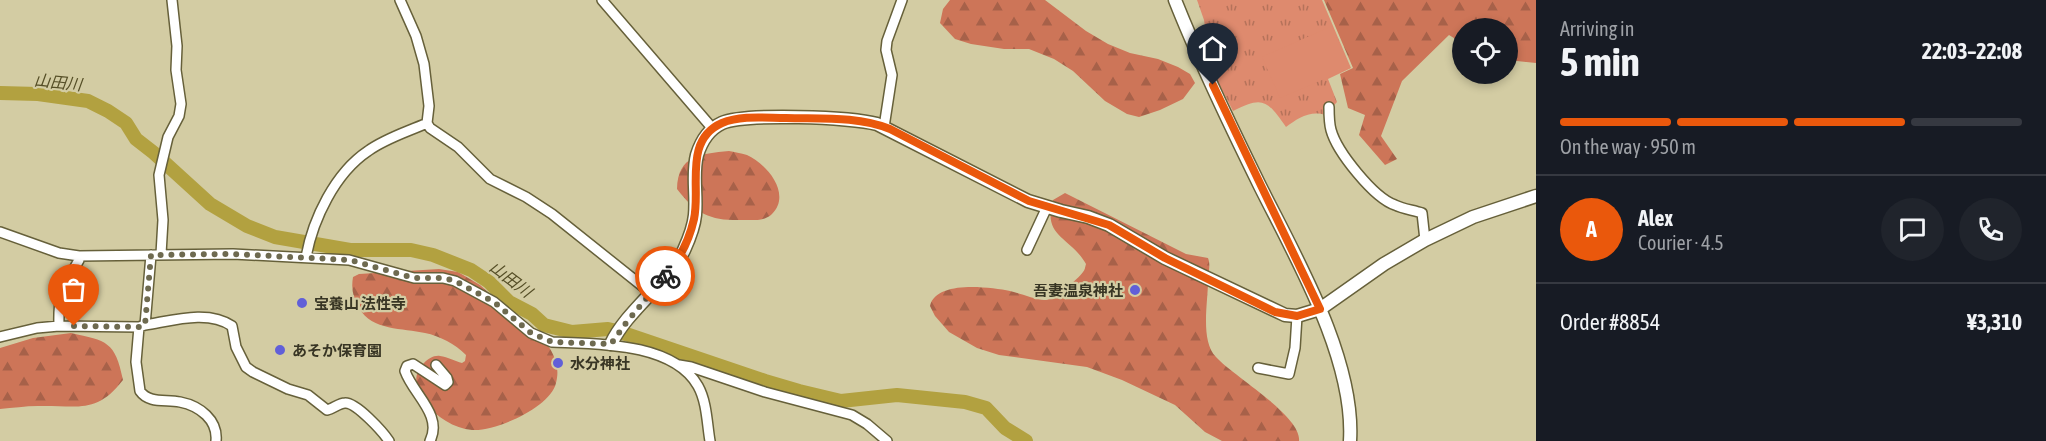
<!DOCTYPE html>
<html lang="en">
<head>
<meta charset="utf-8">
<style>
  body { margin:0; font-family:"Asap Condensed","Noto Sans JP",sans-serif; background:#20242c; color:#f1f3f6; height:100vh; display:flex; flex-direction:column; font-size:22px; white-space:nowrap }
  * { box-sizing:border-box; margin:0 }
  p { font-size:20px; color:#9ea1a6 }
  .icon { flex:none; width:33px; height:33px; fill:none; stroke:currentColor; stroke-width:2; stroke-linecap:round; stroke-linejoin:round }
  .map { position:relative; flex:1; overflow:hidden }
  .drawer { display:flex; flex-direction:column; background:#171b24; width:510px }
  .drawer>* { flex:none }
  .controls { position:absolute; left:1452px; top:18px; display:grid; gap:12px }
  .controls a { display:grid; place-items:center; width:66px; height:66px; border-radius:50%; background:#171b24; box-shadow:0 3px 9px #0003; font-size:30px }
  .pin { position:absolute; display:grid; place-items:center; width:51px; height:51px; color:#fff; margin:-62px -26px; border-radius:50% 50% 50% 0; rotate:-45deg; box-shadow:0 0 6px #0007 }
  .pin .icon { rotate:45deg }
  .courier { position:absolute; display:grid; place-items:center; width:60px; height:60px; margin:-30px; border:4px solid #ea580c; border-radius:50%; background:#fff; color:#222; box-shadow:0 2px 8px #0007 }
  .overview em { font-style:normal; font-weight:700 }
  .overview div { display:flex; flex-direction:column-reverse }
  .overview { display:flex; align-items:center; justify-content:space-between; height:102px; padding:0 24px }
  h1 { font-size:39px; font-weight:700; line-height:45px }
  .bar { display:grid; grid-template-columns:repeat(4,1fr); gap:9px 6px; align-content:center; height:72px; padding:0 24px }
  .bar i { height:8px; border-radius:4px; background:#363941 }
  .bar .on { background:#ea580c }
  .bar p { grid-column:span 4 }
  .line { display:flex; align-items:center; gap:15px; padding:0 24px; border-top:2px solid #363941 }
  .line div { flex:1 }
  .round { display:grid; place-items:center; flex:none; width:63px; height:63px; border-radius:32px; background:#20242c }
  main { display:flex; flex:1; min-height:0 }
  .map>svg:first-child { display:block }
</style>
</head>
<body>
<main>
<div class="map">
<svg width="1536" height="441" viewBox="0 0 1536 441">
  <defs>
    <pattern id="grass-tufts" width="24" height="20" patternUnits="userSpaceOnUse" patternTransform="scale(1.5)"><rect width="24" height="20" fill="#de8a6e"/><path d="M3 7l-1-3M5 7V3M7 7l1-3M15 17l-1-3M17 17v-4M19 17l1-3" fill="none" stroke="#b5725a"/></pattern>
    <pattern id="forest-firs" width="22" height="20" patternUnits="userSpaceOnUse" patternTransform="scale(1.5)"><rect width="22" height="20" fill="#cd7558"/><path d="M5 1l3.5 6h-7zM16 11l3.5 6h-7z" fill="#a76149"/></pattern>
  </defs>
  <rect width="100%" height="100%" fill="#d3cca3"/>
  <path fill="url(#grass-tufts)" d="M1197 0H1322L1351 68 1328 79 1337 102 1325 115C1310 110 1297 119 1286 127 1267 100 1263 96 1233 111L1212 70 1204 20Z"/>
  <path fill="url(#forest-firs)" d="M950 0H1045L1086 31 1108 44 1130 53 1158 59 1178 67 1190 74 1195 83 1183 99 1160 110 1139 117 1127 114 1105 101 1073 71 1054 59 1029 49H1004L971 44 955 39 940 23 943 9Z
    M1324 0H1536V63L1508 60V28H1462V43L1449 35 1402 81 1381 136 1397 159 1385 165 1359 135 1365 115 1348 108 1340 74 1353 68Z
    M729 151C734 152 741 153 747 155 767 164 792 194 772 214 765 221 754 220 745 220 712 221 698 216 677 189 678 155 700 154 729 151Z
    M1065 193 1186 254 1208 258C1211 266 1208 272 1208 281 1208 303 1200 340 1216 357 1233 376 1302 416 1299 441H1222L1205 432 1175 405 1122 380 1087 367 999 355 977 348 949 332 935 316 930 306C936 280 989 287 1010 291 1020 293 1037 301 1046 300 1054 300 1078 279 1083 272 1085 270 1085 267 1086 264 1070 236 1042 237 1053 200Z
    M439 269 458 272 480 285 547 344C555 356 560 368 556 383 551 407 495 432 472 430 463 429 454 426 446 421 427 410 404 382 424 363 428 359 434 355 440 356 448 357 455 361 462 363L465 361 466 355C455 344 440 336 425 333 403 328 372 331 359 308 353 298 351 289 353 277L359 274Z
    M71 333C107 341 115 341 123 380 96 415 77 405 38 406 25 406 13 408 0 409V348L33 338Z"/>
  <path fill="#de8a6e" d="M1332 26 1350 68 1280 98 1262 57Z"/>
  <g fill="none" stroke-linecap="round" stroke-linejoin="round">
    <path stroke="#b2a140" stroke-width="14" d="M0 93 38 94 88 101 108 111 126 123 136 139 154 153 210 204 247 226 275 237 350 250H411L433 255 471 270 489 282 509 302 532 314 544 325 572 332 608 329 617 331 765 381 799 391 841 401 897 395 965 402 986 408 1005 428 1026 441"/>
    <g stroke="#66603a" stroke-width="12">
      <path id="street" d="M400 0 416 36 424 64 429 106 427 123 430 128 458 147 490 179 526 197 552 214 651 293
        M602 0 713 129
        M1329 107C1329 115 1329 123 1331 130 1337 152 1374 198 1395 205 1403 209 1413 210 1422 213L1425 240
        M884 127 892 75 886 50 887 41 902 0
        M0 232 59 253 79 256 233 254 349 260 414 278H443L455 281 494 302 531 333 552 342C596 344 673 342 698 386 707 402 707 424 710 441
        M1027 250 1047 207
        M161 254 163 220 159 175 168 137 179 116 181 104 176 70 177 46 172 0
        M306 257C313 219 335 173 368 151 386 138 407 132 427 123
        M145 325 151 255
        M59 326C58 292 63 289 79 260V256
        M139 327 136 362 140 391C149 404 166 399 180 402 200 406 218 420 216 441
        M0 337 37 328 59 326 139 327 145 325C171 321 208 309 232 326L236 347 246 367 253 372 288 389 308 395 327 410C333 409 339 403 345 403 356 402 383 432 389 441
        M679 365 691 367 765 392 852 415 867 424 887 441
        M1258 368 1289 374 1295 348 1297 316
        M430 441C443 415 413 394 405 371L407 366 413 364 445 385 448 382 447 378 436 365"/>
    </g>
    <g stroke="#66603a" stroke-width="15">
      <path id="secondary" d="M1175 0C1200 63 1230 125 1260 186 1296 258 1355 359 1350 441
        M611 344C627 310 667 284 684 250 689 239 694 226 695 215 697 195 692 174 697 155 701 142 709 129 722 123 744 113 852 117 877 124L1028 201 1061 211 1088 217 1109 225 1165 258 1285 315 1297 316 1320 309 1384 264 1425 240 1473 217 1536 196"/>
    </g>
    <use href="#street" stroke="#fff" stroke-width="9"/>
    <use href="#secondary" stroke="#fff" stroke-width="12"/>
  </g>
  <g fill="none" stroke-linecap="round" stroke-linejoin="round">
    <path stroke="#6e6a50" stroke-width="6" stroke-dasharray="0 10.8" d="M74 326 139 327 145 325 151 255 233 254 350 260 414 278H443L455 281 494 302 531 333 552 342 611 344 626 323 665 276"/>
    <path stroke="#ea580c" stroke-width="8" d="M665 276C680 259 689 241 694 219 701 188 683 140 722 123 741 115 766 118 786 118 821 119 857 116 890 129L1029 201 1109 225 1165 258 1275 312 1297 316 1320 309 1213 85"/>
  </g>
  <g fill="#615fd8" stroke="#d3cca3" stroke-width="2">
    <circle cx="1135" cy="290" r="6"/>
    <circle cx="302" cy="303" r="6"/>
    <circle cx="280" cy="350" r="6"/>
    <circle cx="558" cy="363" r="6"/>
  </g>
  <g text-anchor="middle" dominant-baseline="central" stroke-width="4.5" stroke-linejoin="round" paint-order="stroke">
    <g font-size="15" font-weight="bold" fill="#383524" stroke="#d3cca3" text-anchor="start">
      <text x="1123" y="290" text-anchor="end">吾妻温泉神社</text>
      <text x="314" y="303">宝養山 法性寺</text>
      <text x="292" y="350">あそか保育園</text>
      <text x="570" y="363">水分神社</text>
    </g>
    <g font-size="16" font-style="italic" fill="#554e26" stroke="#d3cca3">
      <text transform="translate(58 82) rotate(6)">山田川</text>
      <text transform="translate(511 279) rotate(37)">山田川</text>
    </g>
  </g>
</svg>
<div class="controls">
<a><svg class="icon" aria-label="locate" viewBox="0 0 24 24"><circle cx="12" cy="12" r="6"/><path d="M12 2v4M12 18v4M2 12h4M18 12h4"/></svg></a>
</div>
<div class="pin" style="left:74px;top:326px;background:#ea580c"><svg class="icon" aria-label="bag" viewBox="0 0 24 24"><path d="M5 8h14l-1 12H6zM9 8a3 3 0 0 1 6 0"/></svg></div>
<div class="pin" style="left:1213px;top:85px;background:#1f2937"><svg class="icon" aria-label="home" viewBox="0 0 24 24"><path d="M3 11l9-7 9 7M6 9v11h12V9"/></svg></div>
<div class="courier" style="left:665px;top:276px"><svg class="icon" aria-label="bike" viewBox="0 0 24 24"><circle cx="6" cy="16" r="4"/><circle cx="18" cy="16" r="4"/><path d="M6 16l4-8h5l3 8M10 8l3 8H6M13 5h3"/></svg></div>
</div>
<section class="drawer">
<div class="overview"><div><h1>5 min</h1><p>Arriving in</p></div><em>22:03–22:08</em></div>
<div class="bar"><i class="on"></i><i class="on"></i><i class="on"></i><i></i><p>On the way · 950 m</p></div>
<div class="line" style="height:108px"><b class="round" style="background:#ea580c;color:#fff">A</b><div><b>Alex</b><p>Courier · 4.5</p></div><a class="round"><svg class="icon" aria-label="chat" viewBox="0 0 24 24"><path d="M4 5h16v11H9l-5 4z"/></svg></a><a class="round"><svg class="icon" aria-label="phone" viewBox="0 0 24 24"><path d="M5 4h4l2 5-3 2q2 4 5 5l2-3 5 2v4C11 20 4 13 5 4z"/></svg></a></div>
<div class="line" style="height:78px"><div>Order #8854</div><b>¥3,310</b></div>
</section>
</main>
</body>
</html>
